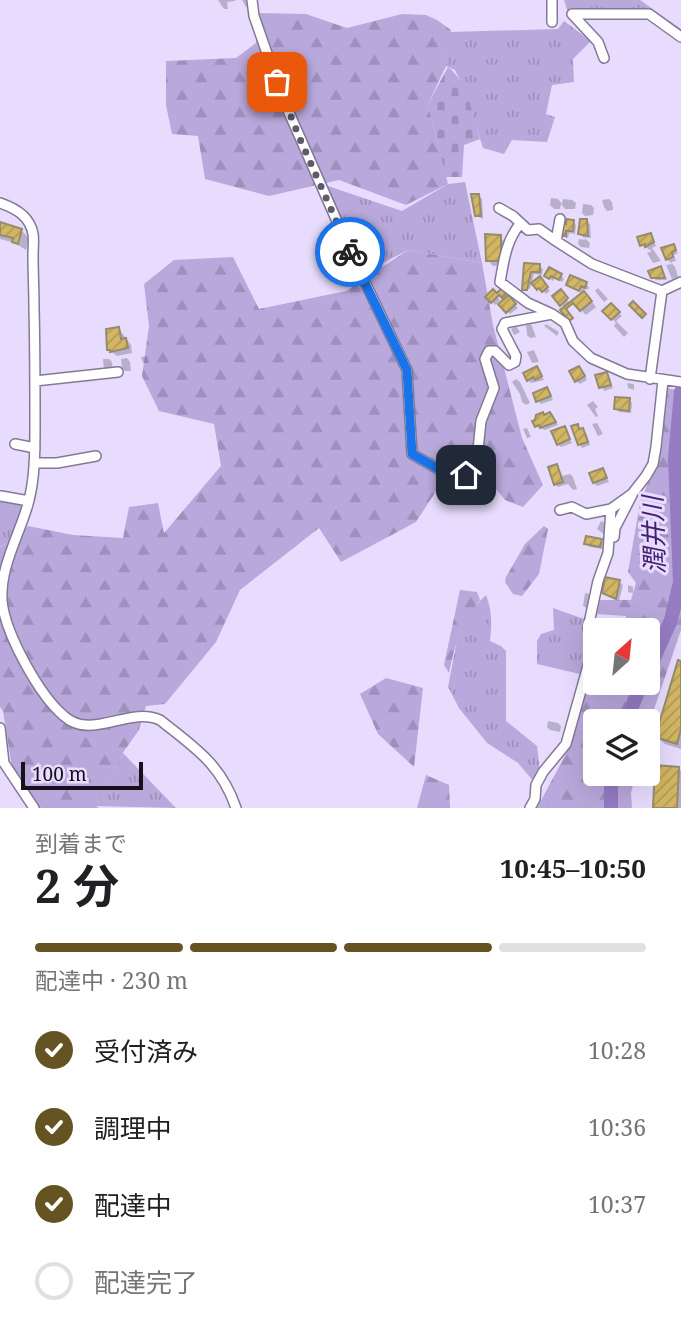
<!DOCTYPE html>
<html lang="ja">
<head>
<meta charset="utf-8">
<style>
  body { margin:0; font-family:"Noto Serif","Noto Sans JP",serif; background:#f2f2f2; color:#202124; height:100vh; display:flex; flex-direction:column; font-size:26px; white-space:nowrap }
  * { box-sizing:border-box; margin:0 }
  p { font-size:23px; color:#757577 }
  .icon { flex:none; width:38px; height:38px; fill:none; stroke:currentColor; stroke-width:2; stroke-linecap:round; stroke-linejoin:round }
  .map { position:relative; height:808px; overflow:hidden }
  .panel { display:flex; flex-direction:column; background:#fff; flex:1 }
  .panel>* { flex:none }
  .needle { width:46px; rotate:27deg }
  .fabs { position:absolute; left:583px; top:618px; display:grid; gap:14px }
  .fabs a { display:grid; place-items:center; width:77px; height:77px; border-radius:7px; background:#fff; box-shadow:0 7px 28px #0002; font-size:35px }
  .scale { position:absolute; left:21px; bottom:18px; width:122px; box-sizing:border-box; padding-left:7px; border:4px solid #16121d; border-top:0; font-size:19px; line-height:24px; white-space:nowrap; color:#16121d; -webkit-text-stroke:5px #e7dcfd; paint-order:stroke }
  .pin { position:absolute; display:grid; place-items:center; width:60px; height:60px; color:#fff; margin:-30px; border-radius:14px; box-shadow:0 4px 10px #0006 }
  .courier { position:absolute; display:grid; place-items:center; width:70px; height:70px; margin:-35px; border:5px solid #1a73e8; border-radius:50%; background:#fff; color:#222; box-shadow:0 2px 9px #0007 }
  .head em { font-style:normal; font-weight:700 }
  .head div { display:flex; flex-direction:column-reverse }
  .head { display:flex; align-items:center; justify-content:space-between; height:119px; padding:0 35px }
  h1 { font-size:46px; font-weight:700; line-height:52px }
  .bar { display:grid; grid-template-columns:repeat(4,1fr); gap:10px 7px; align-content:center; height:84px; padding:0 35px }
  .bar i { height:9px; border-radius:5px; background:#e0e0e0 }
  .bar .on { background:#655422 }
  .bar p { grid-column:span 4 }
  ol { padding:0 35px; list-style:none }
  li { display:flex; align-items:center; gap:21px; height:77px }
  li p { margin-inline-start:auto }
  li .icon { padding:7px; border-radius:50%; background:#655422; color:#fff; stroke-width:4 }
  li:last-child { color:#757577 }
  li i { width:38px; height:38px; border:4px solid #e0e0e0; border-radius:50% }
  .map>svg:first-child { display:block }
</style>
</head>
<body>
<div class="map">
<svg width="681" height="808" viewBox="0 0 681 808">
  <defs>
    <pattern id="grass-tufts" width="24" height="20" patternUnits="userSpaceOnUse" patternTransform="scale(1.75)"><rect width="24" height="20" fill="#b9a8db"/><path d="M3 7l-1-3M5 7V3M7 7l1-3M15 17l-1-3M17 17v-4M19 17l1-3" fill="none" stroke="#9e90bc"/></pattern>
    <pattern id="forest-firs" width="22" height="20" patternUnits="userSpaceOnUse" patternTransform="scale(1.75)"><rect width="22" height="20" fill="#b9a8db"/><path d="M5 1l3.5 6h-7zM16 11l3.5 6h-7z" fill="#9e90bc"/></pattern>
    <pattern id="cemetery-stones" width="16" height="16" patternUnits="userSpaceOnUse" patternTransform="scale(1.75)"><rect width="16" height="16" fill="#b9a8db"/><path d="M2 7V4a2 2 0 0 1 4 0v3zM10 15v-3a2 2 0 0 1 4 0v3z" fill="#9e90bc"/></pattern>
    <pattern id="building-hatch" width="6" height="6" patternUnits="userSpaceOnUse" patternTransform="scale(1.75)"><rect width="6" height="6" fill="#d2b664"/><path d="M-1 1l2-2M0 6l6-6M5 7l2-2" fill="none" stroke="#b49b56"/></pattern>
  </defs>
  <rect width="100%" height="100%" fill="#e7dcfd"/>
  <path fill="url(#grass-tufts)" d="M564 0H640L681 29V35L649 12 567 10Z
    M564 21 591 41 573 59 574 82 552 85 546 114 555 117 547 142 512 140 504 154 483 148 466 94 455 70 446 66 450 32 558 29Z
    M465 182 482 263 408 250 366 272 322 184 402 211 448 184Z
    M0 492 25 503 14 540 0 547Z
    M486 595C492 610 492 624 490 641L501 646 506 651V721L537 746 540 771 534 782 518 763 487 743 459 708 448 687 457 640 468 613Z
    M553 608 584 619 587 650 580 674 537 664V641L541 634 554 630Z
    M123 753 176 808 95 806Z"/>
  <path fill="url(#forest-firs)" d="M257 13 306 14 347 28 402 14 426 15 437 20 451 30 446 66 428 104 448 184 406 205 339 180 269 196 205 179 198 136 172 134 166 105V61L236 58 256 43Z
    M408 250 482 263 493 325 522 438 543 485 523 507 505 500 478 468 444 479 416 522 341 562 319 528 240 590 216 642 165 704 146 706 139 730 124 751 96 806 99 808H39L12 768 3 711 0 707V547L14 540 28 526 73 535 123 538 129 507 158 503 164 533 221 466 214 424 159 411 142 376 149 326 144 284 174 260 233 257 259 309 346 291Z
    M667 388 681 391V630L648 727V721H595V774H636L631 793 632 808H537L568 750 587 679 595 682H648V630H626V616L597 614 600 600H631L636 583 628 572 640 503 662 446Z
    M544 526 548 529 539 574 522 596 513 594 505 582 506 577 525 544Z
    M460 590 477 592 480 600C461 621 455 646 449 673L444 665Z
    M386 678 423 688 414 767 378 734 360 694Z
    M426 775 449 785 450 808H417Z"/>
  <path fill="url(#cemetery-stones)" d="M448 67C468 82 473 116 480 139L464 145 462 177H446L428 104Z"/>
  <path fill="#0003" d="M218 0H235V1L227 2 228 9H224Z
    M242 0H251V7H246Z
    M478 195 482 199 483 219 477 216Z
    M551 198 558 199 562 204 563 199 572 200 576 203 575 209H565L561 204 560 209H554L550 205Z
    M609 199 612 202 613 210 607 211 604 207 602 200Z
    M583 204 591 205 594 208 593 215 585 216 582 213Z
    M586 221 590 224 591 238 584 237 590 243 589 248 581 247 578 244 579 239 586 240 579 233Z
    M573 222 576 225 575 234 569 233 568 238H566L563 235 564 225Z
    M0 224 21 230 29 238 26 250 15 243 0 239Z
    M651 235 656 246 652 248 661 261 653 263 647 253 652 251 641 245Z
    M500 237 505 242V265L493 266 488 260Z
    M673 246 678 253 674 255 676 261 671 262 675 267 678 277 672 279 666 265 672 264 667 259Z
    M526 265 539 266 543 269 542 275 534 274 530 289 524 288V290L523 289Z
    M660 268 663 272 667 280H656L652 277Z
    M561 275 564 279 562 282 555 278 553 281 546 276Z
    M542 281 550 291 546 294 543 291 541 292 533 283Z
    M586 284 589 287 588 290 584 288 583 293 568 285Z
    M598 288 608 299 604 302 595 291Z
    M502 290 518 308 510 314 501 304 506 300 499 293Z
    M493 292 500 300 495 305 487 297Z
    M560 292 570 303 564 307 555 297Z
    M589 298 596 307 586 315 581 310Z
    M611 305 622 316 616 321 628 333 624 337 614 326 616 323 605 311Z
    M531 324 536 337 530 338 527 335 526 325Z
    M546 324 559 332 557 336 544 326Z
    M516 326 520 332 514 335 511 329Z
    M119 329 131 345 132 353 117 356 108 349Z
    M534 350 539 362 532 363 527 352Z
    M147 356 149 363H143L141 357Z
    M127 358 130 362 131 371H125L122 368 121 359Z
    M103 359H109L112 362 113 372 104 370Z
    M537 368 544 380 531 383 528 380Z
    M582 371 587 380 580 384 577 381Z
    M606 374 613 388 604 391 598 376Z
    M516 379 520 382 530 403 526 405 522 402 520 394 512 382Z
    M627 383 634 384V390L628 388Z
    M547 389 553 400 541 404 538 401Z
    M629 400 632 403 631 413 619 412 616 408Z
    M593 401 598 407 595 409 598 416 596 417 587 405Z
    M553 417 558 425 545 430 536 426Z
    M597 423 603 434 598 436 592 424Z
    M577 426 586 433 590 445 582 448 579 444Z
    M527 428 531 437 527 438 523 429Z
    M564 428 572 443 561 447 558 444Z
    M557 466 562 476 570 474 573 477 577 489 573 490 568 484 558 487 555 484Z
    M602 470 609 482 597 486 594 483Z
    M601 521 606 523 605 535 597 529Z
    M601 540 604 544 603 549 590 547 586 544Z
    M619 582 623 585 619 601 604 593Z
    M628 585 633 587V593L628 592Z
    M585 593 591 594 592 611 583 606Z
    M619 623H625L628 630H619Z
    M681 663V749L665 744 657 737Z
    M593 666 595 667V681L590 677Z
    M548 721 558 723 561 726 560 732 550 730 547 727Z
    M679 768 681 771V808H654Z"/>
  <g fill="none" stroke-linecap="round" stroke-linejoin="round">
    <path stroke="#957cc3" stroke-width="14" d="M648 671 671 620 680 582 675 458 681 392
      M626 721 642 682
      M611 808V774"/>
  </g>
  <path fill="url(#building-hatch)" stroke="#968b6c" stroke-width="2" d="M471 194H479L481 216H475Z
    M566 219 574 220 573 231H566V236H561L563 223 566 224Z
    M580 219H587L588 236 578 234Z
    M0 222 22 229 18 244 12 242 13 238 0 235Z
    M651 233 654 242 645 247V244L640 246 637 237Z
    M485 234 501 235V261H486Z
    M674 244 676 250 672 252 673 257 666 260 661 248Z
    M524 263 540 264V272H531L527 290H522Z
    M661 266 665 278H651L648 271Z
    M549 267 562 274 559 280 551 276 549 279 544 276Z
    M570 275 587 282 585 288 581 286 579 291 566 285Z
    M540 276 548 287 542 292 539 288 537 290 531 283Z
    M502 288 507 293 502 298 499 295 491 303 485 297 493 289 497 293Z
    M561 289 568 298 560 306 552 296Z
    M584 291 592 301 580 311 573 303 566 309 573 318 569 321 560 310Z
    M509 295 516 304 506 313 498 304Z
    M633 301 646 314 642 318 629 305Z
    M611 303 620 312 611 320 602 311Z
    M119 327 121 339 126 338 128 348 110 352V350H107L106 329Z
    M537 366 542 376 535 380 533 377 527 381 523 373Z
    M579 366 585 376 575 382 569 371Z
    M607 372 611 385 599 388 595 375Z
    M547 387 551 396 536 402 533 393Z
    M615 397 630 398 629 411 614 409Z
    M543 412 544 415 550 412 556 422 540 428 539 425 535 427 532 421 535 420 536 415Z
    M578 424 579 429 583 428 588 442 578 445 571 426Z
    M565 426 570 439 557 445 551 431Z
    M557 464 563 482 554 485 548 467Z
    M603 468 607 478 593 483 589 473Z
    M586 536 602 539 600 547 584 544Z
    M605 577 620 580 616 599 602 593Z
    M678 660 681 661V729L677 744 655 737Z
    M655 765 679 767 677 808H653Z"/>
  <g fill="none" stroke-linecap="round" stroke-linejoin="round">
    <g stroke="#837997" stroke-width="12">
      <path id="minor" d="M252 0 254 16 283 99 351 253 407 370 412 454 454 478 466 475 474 466 477 459 481 421 494 388 485 359 489 351H495L509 365 515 362 516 356 502 329 505 323 552 314 565 323 573 341 591 358 627 374 681 382
        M552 22V0
        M604 58 598 42 572 14H649L681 37
        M0 203C15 208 30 216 33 234 34 240 33 248 33 255 33 273 34 290 34 308 35 347 35 386 35 425 35 451 35 479 28 504 19 536 0 566 2 601 5 633 39 695 64 716 91 741 129 706 160 720 195 748 221 764 236 808
        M499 208 513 216 528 230 539 229 556 241
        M560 219 556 241 592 264 662 291 650 379
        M520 224C506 241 504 260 500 282L528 303 550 313
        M662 291 681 282
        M35 381 118 372
        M15 444 35 448
        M34 463H57L96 456
        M1 496 29 501
        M560 510 572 507 586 514 611 509 632 494 646 476 653 464 656 447 663 380
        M614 537 615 528 632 495
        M0 728 4 763 34 808
        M530 808 535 799 536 785 543 772 566 744 591 655V643L588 628 598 581 608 553 611 509"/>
    </g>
    <use href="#minor" stroke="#fff" stroke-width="9"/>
  </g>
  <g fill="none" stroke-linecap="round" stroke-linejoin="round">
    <path stroke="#5f596b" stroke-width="7" stroke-dasharray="0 12.6" d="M277 82 300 139 350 252"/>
    <path stroke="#1a73e8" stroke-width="9" d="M350 252 407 370 412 454 454 478 466 475"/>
  </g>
  <g text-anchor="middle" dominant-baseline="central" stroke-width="6" stroke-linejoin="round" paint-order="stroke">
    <g font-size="26" font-style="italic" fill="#441e73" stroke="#e7dcfd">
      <text transform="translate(653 535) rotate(-92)">潤井川</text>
    </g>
  </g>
</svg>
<div class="fabs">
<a><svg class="needle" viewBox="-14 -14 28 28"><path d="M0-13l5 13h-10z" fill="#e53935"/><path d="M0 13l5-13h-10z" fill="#757577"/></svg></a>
<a><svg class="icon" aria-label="layers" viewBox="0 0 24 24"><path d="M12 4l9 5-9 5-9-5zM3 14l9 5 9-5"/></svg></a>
</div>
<div class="scale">100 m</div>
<div class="pin" style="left:277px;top:82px;background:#ea580c"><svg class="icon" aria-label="bag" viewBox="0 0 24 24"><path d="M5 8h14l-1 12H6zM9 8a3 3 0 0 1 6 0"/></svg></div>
<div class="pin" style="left:466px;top:475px;background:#1f2937"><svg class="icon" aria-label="home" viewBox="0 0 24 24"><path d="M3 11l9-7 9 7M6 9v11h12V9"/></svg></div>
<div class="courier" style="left:350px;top:252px"><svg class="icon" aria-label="bike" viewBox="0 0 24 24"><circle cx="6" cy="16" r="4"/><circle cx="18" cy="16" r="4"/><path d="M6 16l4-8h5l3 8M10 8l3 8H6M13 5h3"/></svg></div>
</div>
<section class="panel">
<div class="head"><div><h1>2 分</h1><p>到着まで</p></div><em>10:45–10:50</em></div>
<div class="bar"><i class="on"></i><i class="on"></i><i class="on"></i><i></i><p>配達中 · 230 m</p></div>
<ol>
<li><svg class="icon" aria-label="check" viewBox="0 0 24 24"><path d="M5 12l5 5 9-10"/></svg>受付済み<p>10:28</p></li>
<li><svg class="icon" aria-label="check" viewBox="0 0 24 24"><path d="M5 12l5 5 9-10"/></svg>調理中<p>10:36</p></li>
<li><svg class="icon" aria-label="check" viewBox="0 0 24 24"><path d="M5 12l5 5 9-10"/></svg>配達中<p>10:37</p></li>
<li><i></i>配達完了</li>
</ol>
</section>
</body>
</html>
